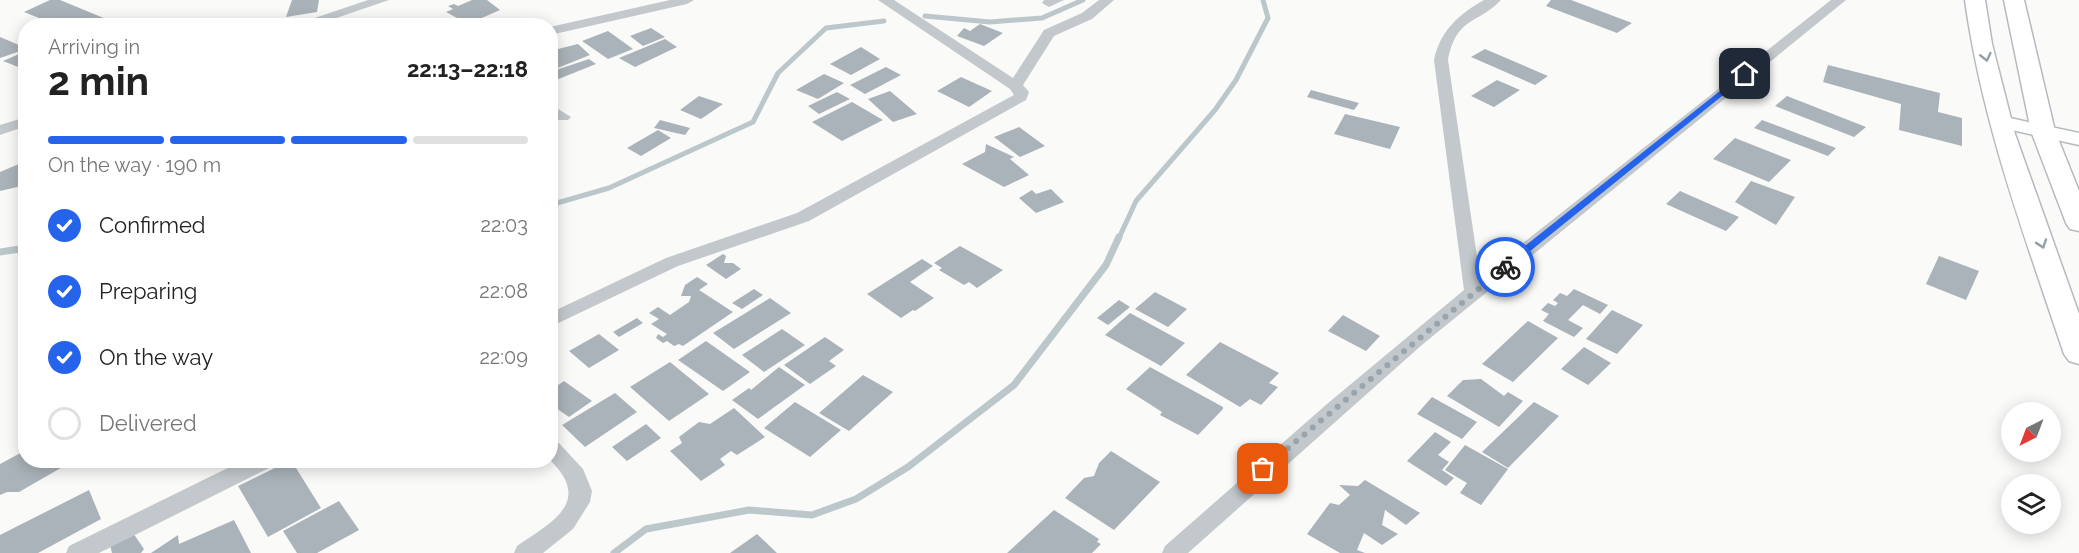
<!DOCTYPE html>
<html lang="en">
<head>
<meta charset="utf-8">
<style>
  body { margin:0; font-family:Raleway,sans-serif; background:#f6f6f6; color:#222; height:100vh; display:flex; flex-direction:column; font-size:22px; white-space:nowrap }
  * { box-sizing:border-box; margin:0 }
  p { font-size:20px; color:#767676 }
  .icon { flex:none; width:33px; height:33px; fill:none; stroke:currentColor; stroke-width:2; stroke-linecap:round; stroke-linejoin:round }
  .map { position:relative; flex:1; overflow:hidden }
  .details { position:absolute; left:18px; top:18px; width:540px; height:450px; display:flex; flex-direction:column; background:#fff; border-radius:24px; box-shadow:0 3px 15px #0003 }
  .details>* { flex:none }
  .needle { width:39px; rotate:222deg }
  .buttons { position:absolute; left:2001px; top:402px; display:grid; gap:12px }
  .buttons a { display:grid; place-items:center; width:60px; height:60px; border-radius:50%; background:#fff; box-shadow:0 3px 15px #0003; font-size:30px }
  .pin { position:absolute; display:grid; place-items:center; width:51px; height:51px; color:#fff; margin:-26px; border-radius:12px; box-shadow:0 3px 9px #0006 }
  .courier { position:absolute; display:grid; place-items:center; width:60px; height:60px; margin:-30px; border:4px solid #2563eb; border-radius:50%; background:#fff; color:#222; box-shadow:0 2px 8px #0007 }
  .headline em { font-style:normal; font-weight:700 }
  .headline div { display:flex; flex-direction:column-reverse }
  .headline { display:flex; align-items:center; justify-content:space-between; height:102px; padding:0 30px }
  h1 { font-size:39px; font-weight:700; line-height:45px }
  .bar { display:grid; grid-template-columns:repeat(4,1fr); gap:9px 6px; align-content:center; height:72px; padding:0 30px }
  .bar i { height:8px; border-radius:4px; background:#e0e0e0 }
  .bar .on { background:#2563eb }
  .bar p { grid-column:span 4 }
  ol { padding:0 30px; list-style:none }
  li { display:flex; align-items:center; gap:18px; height:66px }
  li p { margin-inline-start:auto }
  li .icon { padding:6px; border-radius:50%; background:#2563eb; color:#fff; stroke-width:4 }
  li:last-child { color:#767676 }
  li i { width:33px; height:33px; border:3px solid #e0e0e0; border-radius:50% }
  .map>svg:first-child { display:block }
</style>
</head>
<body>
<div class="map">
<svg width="2079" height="553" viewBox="0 0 2079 553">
  <rect width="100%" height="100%" fill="#fafaf8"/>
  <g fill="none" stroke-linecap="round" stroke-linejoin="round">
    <path stroke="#bbc7cb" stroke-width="5" d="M925 16 990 22 1042 18 1083 0
      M550 205 609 188 753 122 778 73 826 28 884 21
      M1119 238 1136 201 1215 110 1236 80 1268 18 1263 0"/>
    <path stroke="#bbc7cb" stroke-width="7" d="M0 252 26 248
      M614 553 646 529 749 510 812 515 856 499 908 467 1014 385 1106 265 1119 237"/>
  </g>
  <path fill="#aab3b9" d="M50 0H60L123 26H59L24 12Z
    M292 0H319L317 12 286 17Z
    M472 0H487L500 10 468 24 446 12 453 9 448 6 454 4 458 6Z
    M1551 0H1571L1632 23 1617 33 1546 6Z
    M980 24 1003 33 984 46 957 36 964 28 970 31Z
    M651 28 665 37 643 46 630 36Z
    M608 31 633 49 608 59 582 41Z
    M0 37 26 48V49L0 58Z
    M665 39 677 47 635 67 619 58Z
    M578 44 590 55 555 69 550 64V51Z
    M861 47 880 59 851 75 830 64Z
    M1485 49 1548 76 1535 85 1471 57Z
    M26 51V70L3 61Z
    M589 59 596 64 556 80 550 76V72Z
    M1828 65 1940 93 1938 112 1962 118V146L1899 130 1901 104 1823 82Z
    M886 67 901 75 865 94 850 85Z
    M824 74 844 83 818 99 796 90Z
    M961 77 992 91 969 107 937 91Z
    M1497 80 1520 90 1494 107 1471 96Z
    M1311 90 1359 103 1354 110 1307 97Z
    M890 91 917 114 893 122 868 99Z
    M837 92 850 99 819 114 808 106Z
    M699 96 723 104 701 119 680 110Z
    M1787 96 1866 127 1854 137 1775 106Z
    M852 102 883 120 842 141 812 122Z
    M1345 114 1400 127 1390 149 1334 134Z
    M660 120 690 128 685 135 654 128Z
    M1762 120 1836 148 1828 156 1754 128Z
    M1019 127 1045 146 1020 157 994 137Z
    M658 130 671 138 641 156 627 148Z
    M1735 138 1791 160 1769 182 1713 159Z
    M986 144 1014 157 1010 159 1029 175 1004 187 962 164 985 152Z
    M26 161V185L0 191V172Z
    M1751 181 1795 197 1776 225 1735 202Z
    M1051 189 1064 202 1036 213 1019 198 1032 190 1036 194Z
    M1680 191 1739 217 1726 231 1666 204Z
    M960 246 1003 270 977 288 969 282 964 285 939 270 942 268 934 263Z
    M723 254 726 256 724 263H733L741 269 726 279 706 265Z
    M1939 256 1979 271 1966 300 1926 284Z
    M922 259 933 266 910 282 934 298 915 311 913 310 901 318 867 294Z
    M697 277 708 284 699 290 733 312 683 346 679 344 674 346 667 341 663 343 656 338 658 334 663 337 667 334 651 324 659 319 649 313 658 307 670 315 689 302 691 296H681L685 285Z
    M754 289 763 295 742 309 732 303Z
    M1574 289 1608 305 1600 314 1583 305 1568 320 1583 328 1574 337 1543 321 1549 314 1541 310 1548 303 1555 306 1558 303 1553 300 1560 293 1567 296Z
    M1155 292 1187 309 1168 327 1135 309Z
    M770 298 791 313 734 349 713 333Z
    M1119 300 1130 307 1108 325 1097 318Z
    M1612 310 1643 325 1617 354 1586 339Z
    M1130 313 1185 343 1161 366 1105 335Z
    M1343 315 1380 336 1366 351 1328 331Z
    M637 318 643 323 619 337 613 332Z
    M1528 321 1558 338 1513 382 1482 364Z
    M782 329 805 345 764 372 742 355Z
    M599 334 619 350 589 368 569 351Z
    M825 337 844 350 829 361 836 366 810 384 784 365Z
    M706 341 750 372 723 391 678 360Z
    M1220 342 1279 373 1269 383 1278 387 1261 405 1250 399 1240 407 1186 375Z
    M1584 347 1611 363 1588 385 1561 369Z
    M670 362 709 394 669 421 630 387Z
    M779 367 805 385 758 419 732 400 749 388 751 390Z
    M1150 367 1223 407V409L1198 435 1160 415 1162 412 1126 389Z
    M863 375 893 392 849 431 819 413Z
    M1481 379 1504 396 1508 392 1523 401 1499 427 1447 396 1463 380Z
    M564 381 592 401 569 417 550 404V391Z
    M615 393 637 412 585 447 562 425Z
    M1432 397 1477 422 1462 439 1417 414Z
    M795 402 841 430 810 457 764 428Z
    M1534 402 1559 416 1508 468 1482 452Z
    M734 408 765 437 737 455 731 451 720 459 725 465 701 481 670 451 682 443 679 437 699 422 710 424Z
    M646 424 661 438 627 461 612 447Z
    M1435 432 1451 442 1438 455 1449 462 1442 470 1454 478 1446 486 1407 461Z
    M1465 445 1508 469 1481 505 1460 493 1467 483 1445 470Z
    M26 450V460H62L66 465 19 492H7L0 495V464Z
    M1111 451 1160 482 1114 530 1065 498 1084 478 1094 476 1099 463Z
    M291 460 321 508 268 537 238 486Z
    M1365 480 1420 513 1406 525 1385 510 1382 525 1398 534 1382 545 1364 533 1357 550 1365 553H1340L1307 534 1330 503 1339 505 1350 495 1339 485 1358 486Z
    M89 490 101 519 38 553H0V535Z
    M339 501 359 530 317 553H297L283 531Z
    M1054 510 1099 539 1097 542 1101 544 1092 553H1007Z
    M234 520 251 553H151L178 535 179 544Z
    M133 533 144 549 141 553H112L110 545Z
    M757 534 777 553H730Z"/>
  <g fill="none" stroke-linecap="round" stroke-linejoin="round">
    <g stroke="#b3babf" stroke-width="3">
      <path id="secondary" d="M2001 116 2079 133V145L1994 126 1991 122 1994 118Z"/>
    </g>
    <g stroke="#b5babe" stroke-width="3">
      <path id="primary" d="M1965 0H1985L1992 44 2015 134 2079 314V364L2069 361 2064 354C2025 237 1982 123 1965 0Z
        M2004 0H2024L2055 131 2079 191V231L2070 229 2066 223 2031 131Z"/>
    </g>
    <path fill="#c3c8cc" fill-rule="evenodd" d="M368 0H389L313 26H291Z
      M670 0H694L687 4 550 35V27Z
      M878 0H894L1013 78 1044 30 1082 13 1099 0H1114L1092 19 1054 36 1023 85 1029 92 1026 100 809 221 678 266 550 327V313L666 258 797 213 1014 95 1010 89Z
      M1044 0H1064L1049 7 1042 3Z
      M1484 0H1501C1477 25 1457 16 1448 60L1480 277 1831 0H1846L1423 344 1188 553H1162L1165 546 1327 404 1464 290 1434 60C1440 31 1459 14 1484 0Z
      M550 104 571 117 568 120H558L550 115Z
      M26 117V126L0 135V125Z
      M550 439 557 441 583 469 592 491 590 502 573 529 543 553H514L517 546C552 522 593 502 550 460Z
      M244 460H275L273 466 99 553H66L69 546Z"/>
    <use href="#secondary" fill="#fff" fill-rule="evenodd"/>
    <use href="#primary" fill="#fff" fill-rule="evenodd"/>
  </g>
  <defs><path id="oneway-chevron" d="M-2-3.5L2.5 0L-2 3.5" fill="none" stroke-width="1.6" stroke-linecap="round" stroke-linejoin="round" transform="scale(1.5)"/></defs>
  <g stroke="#939fa8">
    <use href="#oneway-chevron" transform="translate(1986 57) rotate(77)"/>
    <use href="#oneway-chevron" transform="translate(2042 244) rotate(71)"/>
  </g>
  <path fill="#2563eb" d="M1745 71 1748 75 1508 269H1501V265Z"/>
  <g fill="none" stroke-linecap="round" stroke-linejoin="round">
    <path stroke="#99a4ac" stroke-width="6" stroke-dasharray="0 10.8" d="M1263 469 1505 267"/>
  </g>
</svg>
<div class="buttons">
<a><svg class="needle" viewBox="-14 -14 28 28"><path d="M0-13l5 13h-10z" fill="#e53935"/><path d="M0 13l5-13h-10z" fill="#767676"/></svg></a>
<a><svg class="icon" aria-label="layers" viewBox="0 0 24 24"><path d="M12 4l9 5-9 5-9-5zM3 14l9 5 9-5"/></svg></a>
</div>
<div class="pin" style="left:1263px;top:469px;background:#ea580c"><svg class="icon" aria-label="bag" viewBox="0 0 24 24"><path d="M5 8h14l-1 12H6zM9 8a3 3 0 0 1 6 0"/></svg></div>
<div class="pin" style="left:1745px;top:74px;background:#1f2937"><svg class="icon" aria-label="home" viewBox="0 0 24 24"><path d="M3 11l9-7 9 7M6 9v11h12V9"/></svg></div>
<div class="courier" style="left:1505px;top:267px"><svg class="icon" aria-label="bike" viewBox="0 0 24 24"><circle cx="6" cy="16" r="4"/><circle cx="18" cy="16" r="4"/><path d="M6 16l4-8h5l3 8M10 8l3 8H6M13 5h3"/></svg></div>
<section class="details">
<div class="headline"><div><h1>2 min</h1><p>Arriving in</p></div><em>22:13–22:18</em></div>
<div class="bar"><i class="on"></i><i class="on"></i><i class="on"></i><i></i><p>On the way · 190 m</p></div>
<ol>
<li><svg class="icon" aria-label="check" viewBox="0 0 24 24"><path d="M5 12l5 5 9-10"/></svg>Confirmed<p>22:03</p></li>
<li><svg class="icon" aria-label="check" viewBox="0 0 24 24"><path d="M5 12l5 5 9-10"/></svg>Preparing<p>22:08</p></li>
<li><svg class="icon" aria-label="check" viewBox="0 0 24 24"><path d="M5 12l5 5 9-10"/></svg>On the way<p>22:09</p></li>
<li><i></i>Delivered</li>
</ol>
</section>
</div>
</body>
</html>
